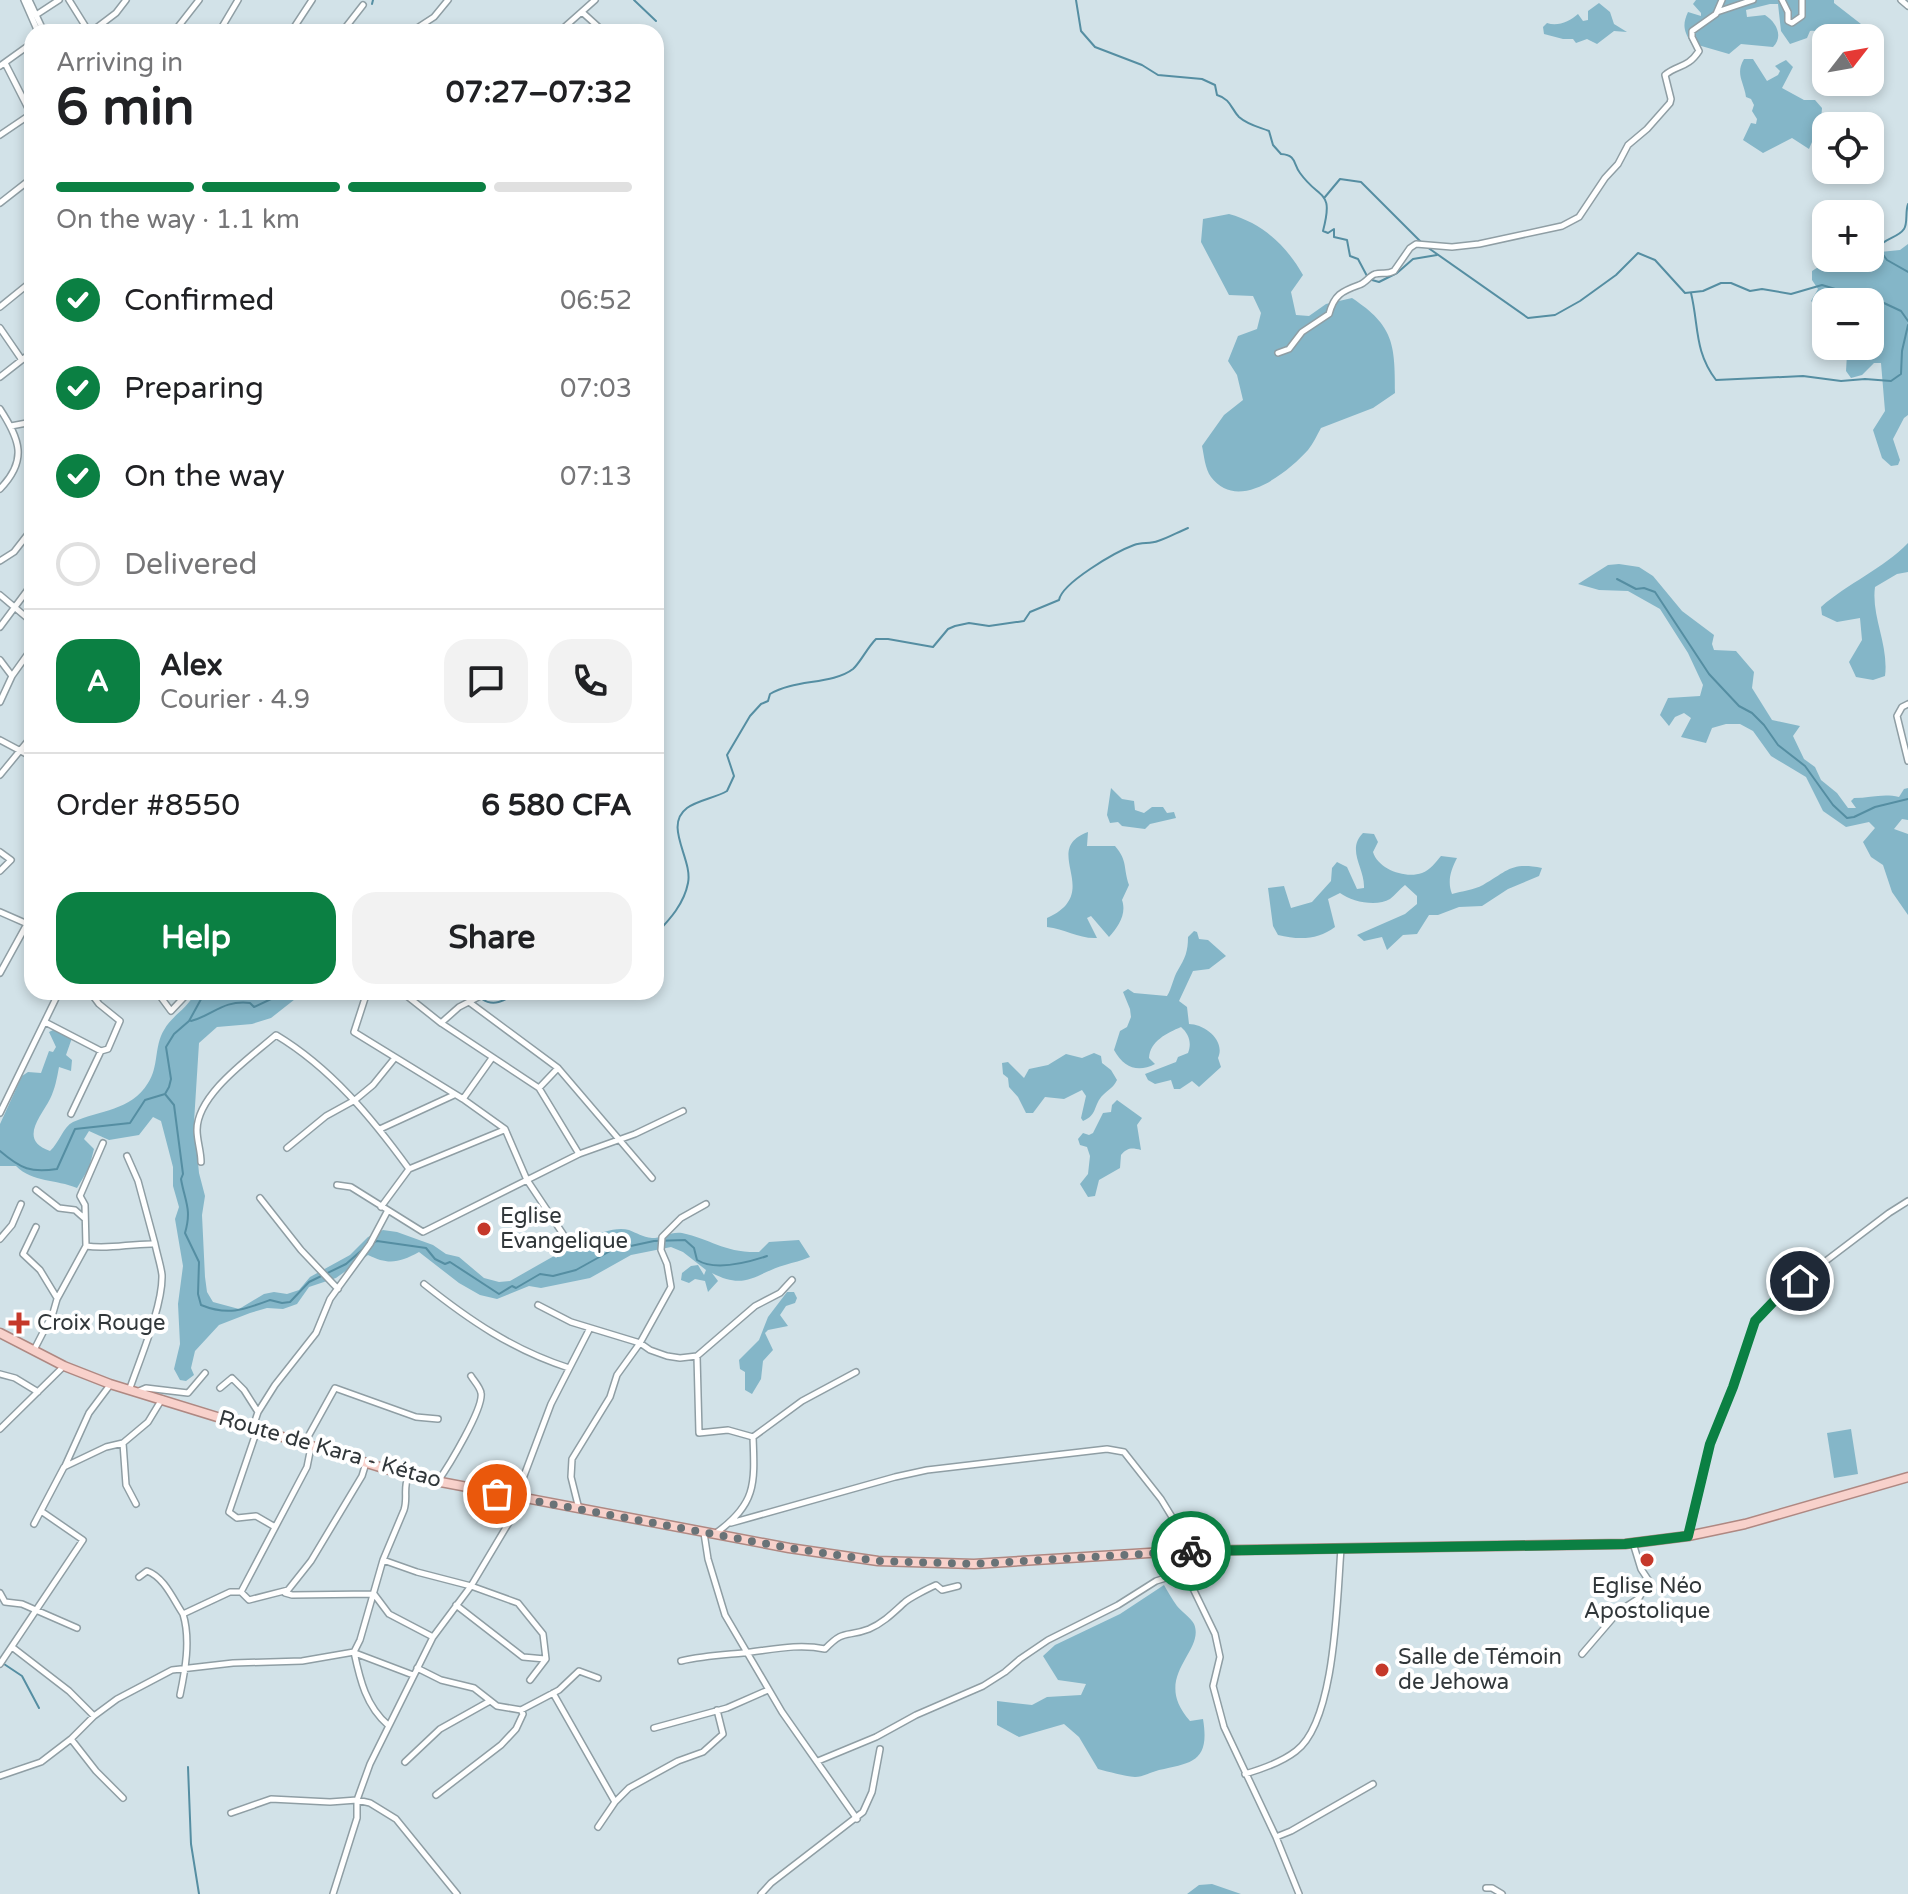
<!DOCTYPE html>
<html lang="en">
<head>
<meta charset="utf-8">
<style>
  body { margin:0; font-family:"Varela Round",sans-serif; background:#f2f2f2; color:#202124; height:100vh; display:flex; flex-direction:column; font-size:30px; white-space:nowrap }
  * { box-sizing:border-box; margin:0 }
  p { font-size:26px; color:#757577 }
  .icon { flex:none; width:44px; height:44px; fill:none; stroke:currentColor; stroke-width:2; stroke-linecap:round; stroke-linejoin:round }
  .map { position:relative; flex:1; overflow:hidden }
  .drawer { position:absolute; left:24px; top:24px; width:640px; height:976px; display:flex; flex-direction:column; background:#fff; border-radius:24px; box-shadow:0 4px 12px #0003 }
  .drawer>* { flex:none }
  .needle { width:52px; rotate:59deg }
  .buttons { position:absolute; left:1812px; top:24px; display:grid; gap:16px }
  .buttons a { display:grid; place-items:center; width:72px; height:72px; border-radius:16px; background:#fff; box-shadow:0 4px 12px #0003; font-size:40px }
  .pin { position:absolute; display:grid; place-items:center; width:68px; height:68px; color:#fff; margin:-34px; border:4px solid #fff; border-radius:50%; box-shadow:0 2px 8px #0007 }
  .courier { position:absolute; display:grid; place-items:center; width:80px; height:80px; margin:-40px; border:6px solid #0b8043; border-radius:50%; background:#fff; color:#222; box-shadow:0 2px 10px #0007 }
  .headline em { font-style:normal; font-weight:700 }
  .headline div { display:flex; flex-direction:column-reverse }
  .headline { display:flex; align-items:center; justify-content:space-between; height:136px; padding:0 32px }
  h1 { font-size:52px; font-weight:700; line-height:60px }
  .bar { display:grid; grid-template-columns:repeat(4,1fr); gap:12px 8px; align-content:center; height:96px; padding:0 32px }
  .bar i { height:10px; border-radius:6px; background:#e0e0e0 }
  .bar .on { background:#0b8043 }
  .bar p { grid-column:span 4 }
  .line { display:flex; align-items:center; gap:20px; padding:0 32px; border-top:2px solid #e0e0e0 }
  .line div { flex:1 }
  .round { display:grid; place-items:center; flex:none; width:84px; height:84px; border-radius:24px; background:#f2f2f2 }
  ol { padding:0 32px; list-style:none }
  li { display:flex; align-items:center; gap:24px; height:88px }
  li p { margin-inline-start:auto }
  li .icon { padding:8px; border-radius:50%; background:#0b8043; color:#fff; stroke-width:4 }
  li:last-child { color:#757577 }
  li i { width:44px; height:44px; border:4px solid #e0e0e0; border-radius:50% }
  .cta { display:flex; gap:16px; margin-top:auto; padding:16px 32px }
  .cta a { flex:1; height:92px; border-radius:24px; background:#0b8043; color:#fff; font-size:32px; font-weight:700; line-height:92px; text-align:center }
  .cta a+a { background:#f2f2f2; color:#202124 }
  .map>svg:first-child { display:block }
</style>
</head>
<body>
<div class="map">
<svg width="1908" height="1894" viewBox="0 0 1908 1894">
  <rect width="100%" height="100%" fill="#d2e2e8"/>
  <path fill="#84b6c8" d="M1696 0H1834V3L1861 24 1859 35C1851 38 1838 41 1830 38 1821 35 1821 30 1810 31L1807 38 1790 44 1781 31 1778 4H1770L1746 10 1747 17 1765 15C1776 22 1784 36 1773 47L1741 44 1729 54 1691 43C1684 31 1682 25 1688 12L1701 16V13L1693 4Z
    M1599 3 1610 12 1614 24 1627 32 1614 31 1597 44 1587 39 1576 43 1573 39H1563L1544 34 1543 27 1547 23C1558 27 1570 21 1578 14L1583 21 1588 20V11Z
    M1744 59H1753L1767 81 1778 75 1780 71 1775 66 1786 60 1793 67 1782 88 1804 100H1815L1822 108 1821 121 1809 149 1792 138 1763 153 1743 140 1751 123 1756 124 1757 119 1752 111 1754 105 1751 99 1746 97C1744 82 1735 74 1744 59Z
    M1229 214C1262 223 1286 245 1303 275L1291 292 1296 315 1309 316 1326 304 1352 298C1394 326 1395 344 1395 393L1373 408 1321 428C1317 435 1313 444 1308 450 1287 473 1238 513 1211 477 1205 469 1204 455 1202 446L1224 415 1243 400 1237 375 1228 361 1238 336 1257 329 1261 313 1253 296 1229 295 1201 242 1203 219Z
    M1908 244V415L1904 418 1893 439 1900 460 1898 465 1891 466 1882 458 1873 430 1885 411 1881 363H1874L1862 375 1851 378 1846 371 1847 354 1843 350 1828 359 1819 353V335L1826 317V346H1870V302H1826V307H1817L1811 301 1818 289 1812 280V271L1826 262 1836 259 1870 258V253L1900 250Z
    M1908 543V572L1897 574 1875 587C1871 616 1889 645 1885 676L1873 680 1856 677 1849 662 1862 640 1860 618 1837 622 1822 615 1821 607C1848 583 1883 569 1908 543Z
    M1619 564 1639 567 1653 576 1682 611 1714 635 1712 644 1714 650 1736 651 1754 672 1752 688 1772 720 1800 726 1793 736 1804 759 1815 767 1821 780 1837 793 1848 808H1856L1851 801 1854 798C1870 798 1883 793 1899 797L1904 789 1908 788V820L1902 819 1894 829 1908 834V915L1892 892 1883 865 1871 857 1863 842 1875 828 1869 822 1846 827 1823 811 1806 777 1771 756 1753 731 1740 724H1726L1712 728 1706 743 1681 737 1691 718 1684 713 1675 717 1669 726 1660 715 1668 698 1700 696 1703 685 1688 653 1660 609 1628 591 1599 590 1578 584 1608 565Z
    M1111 788 1122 799 1134 801 1135 810 1144 813 1152 807H1163L1167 813 1174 812 1176 818 1150 824 1145 829 1122 826 1118 822 1110 823 1107 815Z
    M1088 832 1087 846H1115C1128 861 1123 868 1129 885L1122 900C1127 914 1118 927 1109 937L1091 916 1087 918 1097 938C1079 939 1065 929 1047 927V918C1105 892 1039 850 1088 832Z
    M1363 833 1374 834 1378 842 1373 852C1378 869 1405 879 1422 873 1430 870 1436 862 1441 856L1457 858C1451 870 1447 881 1452 894 1462 891 1474 890 1483 885 1508 871 1510 862 1542 868L1539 876 1508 889 1482 906 1459 907 1438 915H1429L1417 934 1403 935 1387 950 1382 937 1364 941 1357 935 1405 914 1417 904V896L1405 885C1400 889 1395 895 1390 899 1377 907 1352 902 1340 893L1328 899 1335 927C1318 940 1299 940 1278 935L1273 926 1268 888 1284 886 1291 908 1312 902 1331 881 1332 868 1337 862 1347 867 1357 889 1364 888C1365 868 1346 850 1363 833Z
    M1194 931 1197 932 1199 939 1208 940 1226 956 1209 969 1193 971 1179 1001 1187 1007 1189 1024C1204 1024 1226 1040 1218 1058L1221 1067 1199 1087 1192 1081 1180 1089H1174L1171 1080 1155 1084 1148 1080 1145 1074 1176 1062 1178 1057 1188 1053C1192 1043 1189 1034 1181 1027 1167 1033 1150 1041 1149 1058L1155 1064C1138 1073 1124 1068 1114 1050L1120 1031 1127 1027 1131 1017 1130 1009 1123 992 1128 989 1134 993 1167 996C1172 988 1173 978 1178 970 1185 958 1188 952 1188 937Z
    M195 992H304L271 1018 252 1024 217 1027 199 1043 194 1122 199 1173 205 1196 202 1215 205 1277 207 1292 213 1302 239 1309 264 1294 274 1292 287 1294 299 1290 310 1277 350 1255 368 1237 383 1230 397 1232 433 1245 446 1254 459 1257 484 1278 499 1282 510 1281 554 1256 556 1258C571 1245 609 1224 629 1230 637 1233 642 1237 652 1238 662 1238 672 1231 682 1233 711 1239 724 1253 759 1252L769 1242 799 1240 810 1257C801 1261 794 1262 785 1265 756 1273 746 1291 712 1273L718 1281 708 1292 705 1281 695 1279 689 1283 681 1280 682 1273 691 1266 698 1265 704 1275 706 1270 683 1252 671 1247 631 1255 590 1278 541 1288 529 1286 497 1299 480 1295 459 1283 419 1252C399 1263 388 1265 368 1255L336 1278 309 1287 297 1304 283 1309 267 1308 250 1313 219 1325 195 1351 191 1368 194 1375 186 1381 180 1380 174 1369 180 1344 178 1304 183 1266 175 1219 179 1207 173 1186V1167L161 1121 153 1117 139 1135 109 1140 89 1131 84 1139 94 1149 89 1168 77 1188C56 1179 33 1183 16 1166H0V1124L22 1076 28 1072 41 1073 49 1051 53 1052 56 1047 49 1032 55 1029 72 1038 66 1055 72 1060 71 1071 59 1067C57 1078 55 1089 50 1099 41 1117 18 1140 50 1151 59 1143 63 1127 73 1122 100 1110 131 1111 148 1083 159 1067 154 1046 164 1030 172 1015 188 1009 195 992Z
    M1094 1053 1101 1056 1102 1063 1111 1070 1117 1080C1113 1088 1109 1089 1103 1095 1093 1105 1098 1115 1083 1121L1081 1118 1086 1096 1082 1090 1064 1099 1045 1097 1033 1113H1026L1018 1097 1009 1087 1008 1078 1003 1074 1002 1063 1008 1062 1024 1078 1029 1069 1048 1065 1066 1054 1082 1058Z
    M1117 1100 1142 1118 1137 1125 1141 1150C1132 1148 1128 1147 1121 1155L1120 1168 1099 1180 1095 1196 1088 1197 1080 1184 1088 1174 1090 1156 1087 1147 1080 1145 1078 1139 1083 1133 1089 1135 1093 1133 1103 1113 1111 1112 1112 1105Z
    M787 1292H794L797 1298 795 1303 786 1306 780 1315 788 1326 768 1330 765 1333 773 1350 763 1361 761 1379 752 1394 745 1390V1372L740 1369 739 1360 759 1340 768 1317Z
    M1851 1429 1858 1474 1834 1478 1827 1433Z
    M1164 1585C1168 1592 1172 1599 1177 1606 1182 1612 1191 1618 1194 1624 1206 1652 1150 1676 1190 1721L1203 1719C1210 1761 1193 1763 1159 1770 1151 1772 1143 1777 1135 1777 1123 1776 1110 1772 1098 1769L1079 1737 1064 1724 1019 1737 997 1725V1701L1032 1705 1047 1697 1081 1695 1086 1684 1058 1680 1043 1656 1055 1645 1120 1614Z
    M1212 1884 1241 1894H1187L1199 1885Z"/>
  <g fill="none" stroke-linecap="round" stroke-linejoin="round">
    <path stroke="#558ea2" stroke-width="2" d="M634 0 656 21
      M1076 0 1081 31 1095 47 1142 65 1158 75 1202 79 1215 85 1217 95C1231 99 1231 109 1239 117 1248 125 1259 127 1269 131L1273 145 1281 154C1297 155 1293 164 1300 173 1320 201 1334 189 1323 231L1328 233 1334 229V237L1347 240 1350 256 1358 259 1367 276
      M372 4 373 0
      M1325 197 1340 179 1361 182 1422 243
      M1908 204C1905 212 1908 223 1904 229 1898 238 1884 238 1878 248L1887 260 1908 272
      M1427 247 1528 318 1555 315 1580 301 1616 275 1638 253 1655 260 1685 293 1703 291 1721 283H1731L1750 291 1762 289 1791 294 1822 285 1855 295 1869 296 1901 311 1908 321
      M1372 280 1379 282 1397 273 1413 259 1437 255
      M1691 293C1699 326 1694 351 1716 380L1803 376 1841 381 1865 379 1891 381 1901 374 1902 351 1908 325
      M1617 579 1636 589 1644 588 1655 592 1709 674 1739 706 1752 713 1764 725 1778 745 1805 766 1833 805 1847 818 1854 817 1875 807 1908 799
      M656 934C670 919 684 904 688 883 693 859 663 826 687 808 698 800 715 798 727 791L734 776 727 755 750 716 761 704 768 701 770 694C794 679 832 685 853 669 860 663 867 648 876 639H888L933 647 948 629 955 626 969 623 989 626 1024 621 1030 612 1059 600C1062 583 1115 552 1134 545 1142 542 1150 544 1158 541 1168 538 1178 532 1188 528
      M482 999C495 1008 506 999 517 992
      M191 1021C214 1015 222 1000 250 1003L254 1007 286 992
      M165 1094 174 1105 183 1174 181 1179C185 1202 192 1209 185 1233L199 1262 198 1294 201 1305C228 1316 243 1310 270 1300L282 1303 290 1302 309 1282 346 1264 362 1250
      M0 1151C21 1169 31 1173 57 1169L75 1129 130 1123 145 1100 165 1094 169 1087 171 1079 166 1047 174 1034 189 1021 205 992
      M366 1245 377 1241 426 1248 435 1259 445 1264 450 1262 499 1294 512 1286 516 1288 540 1274 553 1276 576 1270 612 1250 654 1241 685 1240 694 1248 697 1260C715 1271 749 1262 767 1256
      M4 1664 22 1676 39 1708
      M188 1767 191 1844 199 1894"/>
    <g stroke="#8f9ea4" stroke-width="8">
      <path id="minor" d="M24 0 38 32
        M29 0 44 32
        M69 0 89 32
        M1782 0 1788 12V21L1792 23 1802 16V0
        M1901 0 1908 6
        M582 12 604 32
        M1717 12 1753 0
        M36 15 59 0
        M91 32 116 13 126 0
        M174 32 199 0
        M219 32 238 0
        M291 32 312 0
        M342 32 363 5
        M411 32 434 17 448 0
        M559 32 595 0
        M5 63 32 116
        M0 66 32 43
        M0 135 31 114
        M0 203 32 178
        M0 307 32 281
        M0 328 22 360
        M1278 353 1289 349 1302 332 1329 314C1334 295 1342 291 1359 285 1366 283 1369 276 1375 274 1382 272 1387 275 1394 271L1410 248 1416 244 1452 247 1479 244 1562 226 1579 217 1605 178 1618 164 1628 145 1647 129 1670 103 1671 99 1665 75C1678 64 1687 69 1699 51L1692 37V31L1716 14 1722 0
        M0 377 32 352
        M0 409C20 440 28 460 0 489
        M11 426 32 422
        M0 561 14 552 28 534
        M0 595 32 622
        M0 627 32 584
        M0 660 12 676 0 702
        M12 676 32 648
        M1908 704 1902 707 1897 716 1908 761
        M0 740 32 757
        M0 775 32 736
        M0 852 11 860 0 871
        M0 912 32 926
        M0 973 27 924
        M157 992 171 1011 189 992
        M367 992 354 1032 463 1099 505 1129 527 1180 563 1234
        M402 992 441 1023 539 1088 579 1154
        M469 1002 558 1068 652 1178
        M45 1022 101 1051 108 1049 120 1021 99 1004 90 992
        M441 1023 459 1007 488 992
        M539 1088 558 1068
        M463 1099 492 1058
        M0 1113 59 992
        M71 1114 101 1051
        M380 1129 454 1095
        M287 1148 326 1116 355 1100 373 1085 394 1059
        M201 1162C201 1151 197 1141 197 1130 197 1094 251 1057 276 1035 331 1068 372 1118 409 1169
        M337 1185 351 1187 423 1232 579 1154 635 1134 683 1111
        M36 1190 59 1208 75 1210 84 1218
        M260 1198 301 1250 338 1289
        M381 1207 409 1169 504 1130
        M36 1227 23 1254 40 1270 57 1298
        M0 1239 12 1225 21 1204
        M86 1246C110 1250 131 1243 155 1244L138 1181 127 1156
        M424 1284C469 1320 513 1350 569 1368
        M538 1305 571 1322 640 1343 650 1350 667 1356 680 1358 697 1356 755 1306 780 1293 792 1280
        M34 1350 53 1313 57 1299 86 1246 85 1205 80 1196 103 1143
        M697 1356 699 1433 728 1430 753 1437
        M0 1374 15 1378 38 1392
        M130 1388C140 1359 163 1305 162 1275 161 1266 157 1254 155 1244
        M220 1388 232 1378 244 1390 258 1412
        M139 1391 146 1388 188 1393 205 1373
        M253 1427 258 1412 275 1385 316 1333 330 1299 370 1244 387 1212
        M0 1429 64 1366
        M257 1430 229 1512 237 1518 256 1516 275 1527
        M753 1437 802 1401 856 1372
        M123 1443 126 1485 136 1504
        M304 1444 335 1388 416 1417 438 1419
        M65 1466 89 1413 110 1385
        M438 1481C448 1467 484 1408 481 1393 480 1387 474 1381 471 1376
        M516 1497 551 1404 590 1328
        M523 1499 471 1586 518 1603 543 1634 546 1659 530 1680
        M579 1509 571 1477 572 1459 610 1397 617 1375 640 1343 671 1287 667 1264 661 1250 662 1237 681 1218 706 1204
        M731 1523 895 1477 927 1470 1107 1449 1124 1452 1161 1499 1183 1535 1181 1551 1185 1572 1215 1634 1220 1657 1213 1686 1224 1727 1276 1837 1299 1894
        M34 1524 64 1467 106 1447 123 1443 148 1422 162 1399
        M704 1533 708 1559 725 1615 782 1712 857 1819
        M716 1533C756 1504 755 1485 753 1437
        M1689 1535 1710 1444 1733 1387 1755 1321 1777 1298 1889 1213 1908 1201
        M139 1577 147 1571C164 1577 173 1599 183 1614
        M241 1592 249 1600 288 1590 311 1561 362 1476 366 1463
        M0 1593 5 1602 22 1604 77 1628
        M285 1593 292 1595 374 1594 389 1614 433 1637
        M456 1605 523 1657 545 1659
        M12 1647 69 1691 94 1716
        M354 1652C360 1680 366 1706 388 1725
        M355 1653 413 1675
        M1582 1654 1619 1611 1639 1598 1649 1581 1641 1569 1633 1543
        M681 1661C702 1656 722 1655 743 1653 770 1650 798 1643 825 1649 845 1628 846 1638 869 1629 883 1623 893 1613 904 1603 909 1598 929 1588 936 1585L942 1590 958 1586
        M0 1664 83 1540 41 1511
        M417 1668 441 1680 474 1688 497 1706 521 1710 559 1690 579 1671 598 1678
        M553 1693 615 1802
        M180 1695C185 1671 191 1640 183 1614L230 1592H241L307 1467 311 1447
        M654 1728 727 1708 768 1690
        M71 1739 96 1771 123 1798
        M818 1761 876 1737 916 1715 983 1686 1005 1672 1020 1659 1048 1640 1118 1605 1156 1581 1185 1572
        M405 1762 440 1729 490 1701
        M1245 1774C1262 1769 1282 1762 1296 1751 1336 1721 1337 1596 1341 1549
        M0 1776 41 1762 71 1739 94 1716 117 1699 172 1670 233 1663 302 1661 354 1652 360 1640 383 1560 404 1510C408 1498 403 1489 408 1477
        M436 1795 501 1745 516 1729 523 1714 521 1710
        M231 1813 271 1799 330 1802 357 1800 370 1803 396 1819 457 1894
        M598 1827 615 1802 629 1788 678 1761 703 1752 723 1734 717 1710
        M1276 1837 1291 1831 1373 1784
        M1486 1888H1492L1502 1894
        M333 1894 357 1818V1800L370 1764 433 1637 471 1586 417 1572 383 1560
        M761 1894 771 1883 863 1812 872 1792 880 1749"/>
    </g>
    <g stroke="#af8882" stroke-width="11">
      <path id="primary" d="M0 1333 64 1366 110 1384 409 1476 789 1548 878 1561 974 1564 1181 1551 1625 1544 1688 1536 1745 1524 1908 1477"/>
    </g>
    <use href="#minor" stroke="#fff" stroke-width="5"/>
    <use href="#primary" stroke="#f8d1cb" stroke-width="8"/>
  </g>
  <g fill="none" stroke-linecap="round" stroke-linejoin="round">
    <path stroke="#697377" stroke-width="8" stroke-dasharray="0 14.4" d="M497 1494 789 1548 878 1561 974 1564 1191 1551"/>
    <path stroke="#0b8043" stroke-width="10" d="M1191 1551 1625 1544 1688 1536 1710 1444 1733 1387 1755 1321 1777 1298 1800 1281"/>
  </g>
  <g fill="#c5382a" stroke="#fff" stroke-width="3">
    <circle cx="484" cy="1229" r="8"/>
    <path d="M15 1311h8v8h8v8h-8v8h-8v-8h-8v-8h8z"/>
    <circle cx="1647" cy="1560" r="8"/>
    <circle cx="1382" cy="1670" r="8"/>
  </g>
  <g text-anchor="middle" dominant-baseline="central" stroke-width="8" stroke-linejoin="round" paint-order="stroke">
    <g font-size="22" fill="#31373a" stroke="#fff" text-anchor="start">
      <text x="500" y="1216">Eglise<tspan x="500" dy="25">Evangelique</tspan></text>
      <text x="37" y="1323">Croix Rouge</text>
      <text x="1647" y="1586" text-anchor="middle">Eglise Néo<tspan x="1647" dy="25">Apostolique</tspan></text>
      <text x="1398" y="1657">Salle de Témoin<tspan x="1398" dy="25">de Jehowa</tspan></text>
    </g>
    <g font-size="22" fill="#31373a" stroke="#fff">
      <text transform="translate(330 1449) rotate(16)">Route de Kara - Kétao</text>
    </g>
  </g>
</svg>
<div class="buttons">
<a><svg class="needle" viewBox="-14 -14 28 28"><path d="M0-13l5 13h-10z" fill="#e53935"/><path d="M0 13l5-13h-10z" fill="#757577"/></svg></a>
<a><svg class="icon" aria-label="locate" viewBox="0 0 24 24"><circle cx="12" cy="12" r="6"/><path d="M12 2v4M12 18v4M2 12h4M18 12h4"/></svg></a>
<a>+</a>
<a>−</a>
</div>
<div class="pin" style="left:497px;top:1494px;background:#ea580c"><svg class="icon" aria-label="bag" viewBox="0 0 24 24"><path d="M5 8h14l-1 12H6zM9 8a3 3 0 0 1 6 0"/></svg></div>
<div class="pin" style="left:1800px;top:1281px;background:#1f2937"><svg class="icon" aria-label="home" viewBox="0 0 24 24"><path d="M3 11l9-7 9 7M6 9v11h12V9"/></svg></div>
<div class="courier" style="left:1191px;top:1551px"><svg class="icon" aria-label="bike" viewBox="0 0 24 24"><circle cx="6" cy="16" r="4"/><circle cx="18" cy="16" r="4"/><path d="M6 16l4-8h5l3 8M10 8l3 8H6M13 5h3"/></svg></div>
<section class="drawer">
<div class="headline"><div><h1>6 min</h1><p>Arriving in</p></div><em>07:27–07:32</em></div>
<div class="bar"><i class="on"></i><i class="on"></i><i class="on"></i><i></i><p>On the way · 1.1 km</p></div>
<ol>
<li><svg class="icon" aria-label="check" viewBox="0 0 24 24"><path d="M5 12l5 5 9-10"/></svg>Confirmed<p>06:52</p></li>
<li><svg class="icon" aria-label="check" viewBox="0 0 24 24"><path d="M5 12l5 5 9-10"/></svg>Preparing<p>07:03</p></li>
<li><svg class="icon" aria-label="check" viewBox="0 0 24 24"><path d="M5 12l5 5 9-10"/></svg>On the way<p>07:13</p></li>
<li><i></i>Delivered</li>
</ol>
<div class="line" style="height:144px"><b class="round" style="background:#0b8043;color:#fff">A</b><div><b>Alex</b><p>Courier · 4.9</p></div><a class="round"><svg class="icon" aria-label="chat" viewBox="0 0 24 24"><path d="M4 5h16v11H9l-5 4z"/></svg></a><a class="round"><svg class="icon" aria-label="phone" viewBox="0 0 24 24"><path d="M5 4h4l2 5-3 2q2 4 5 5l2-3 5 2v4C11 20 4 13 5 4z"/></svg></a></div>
<div class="line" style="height:104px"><div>Order #8550</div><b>6 580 CFA</b></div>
<div class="cta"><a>Help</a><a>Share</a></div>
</section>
</div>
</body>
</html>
